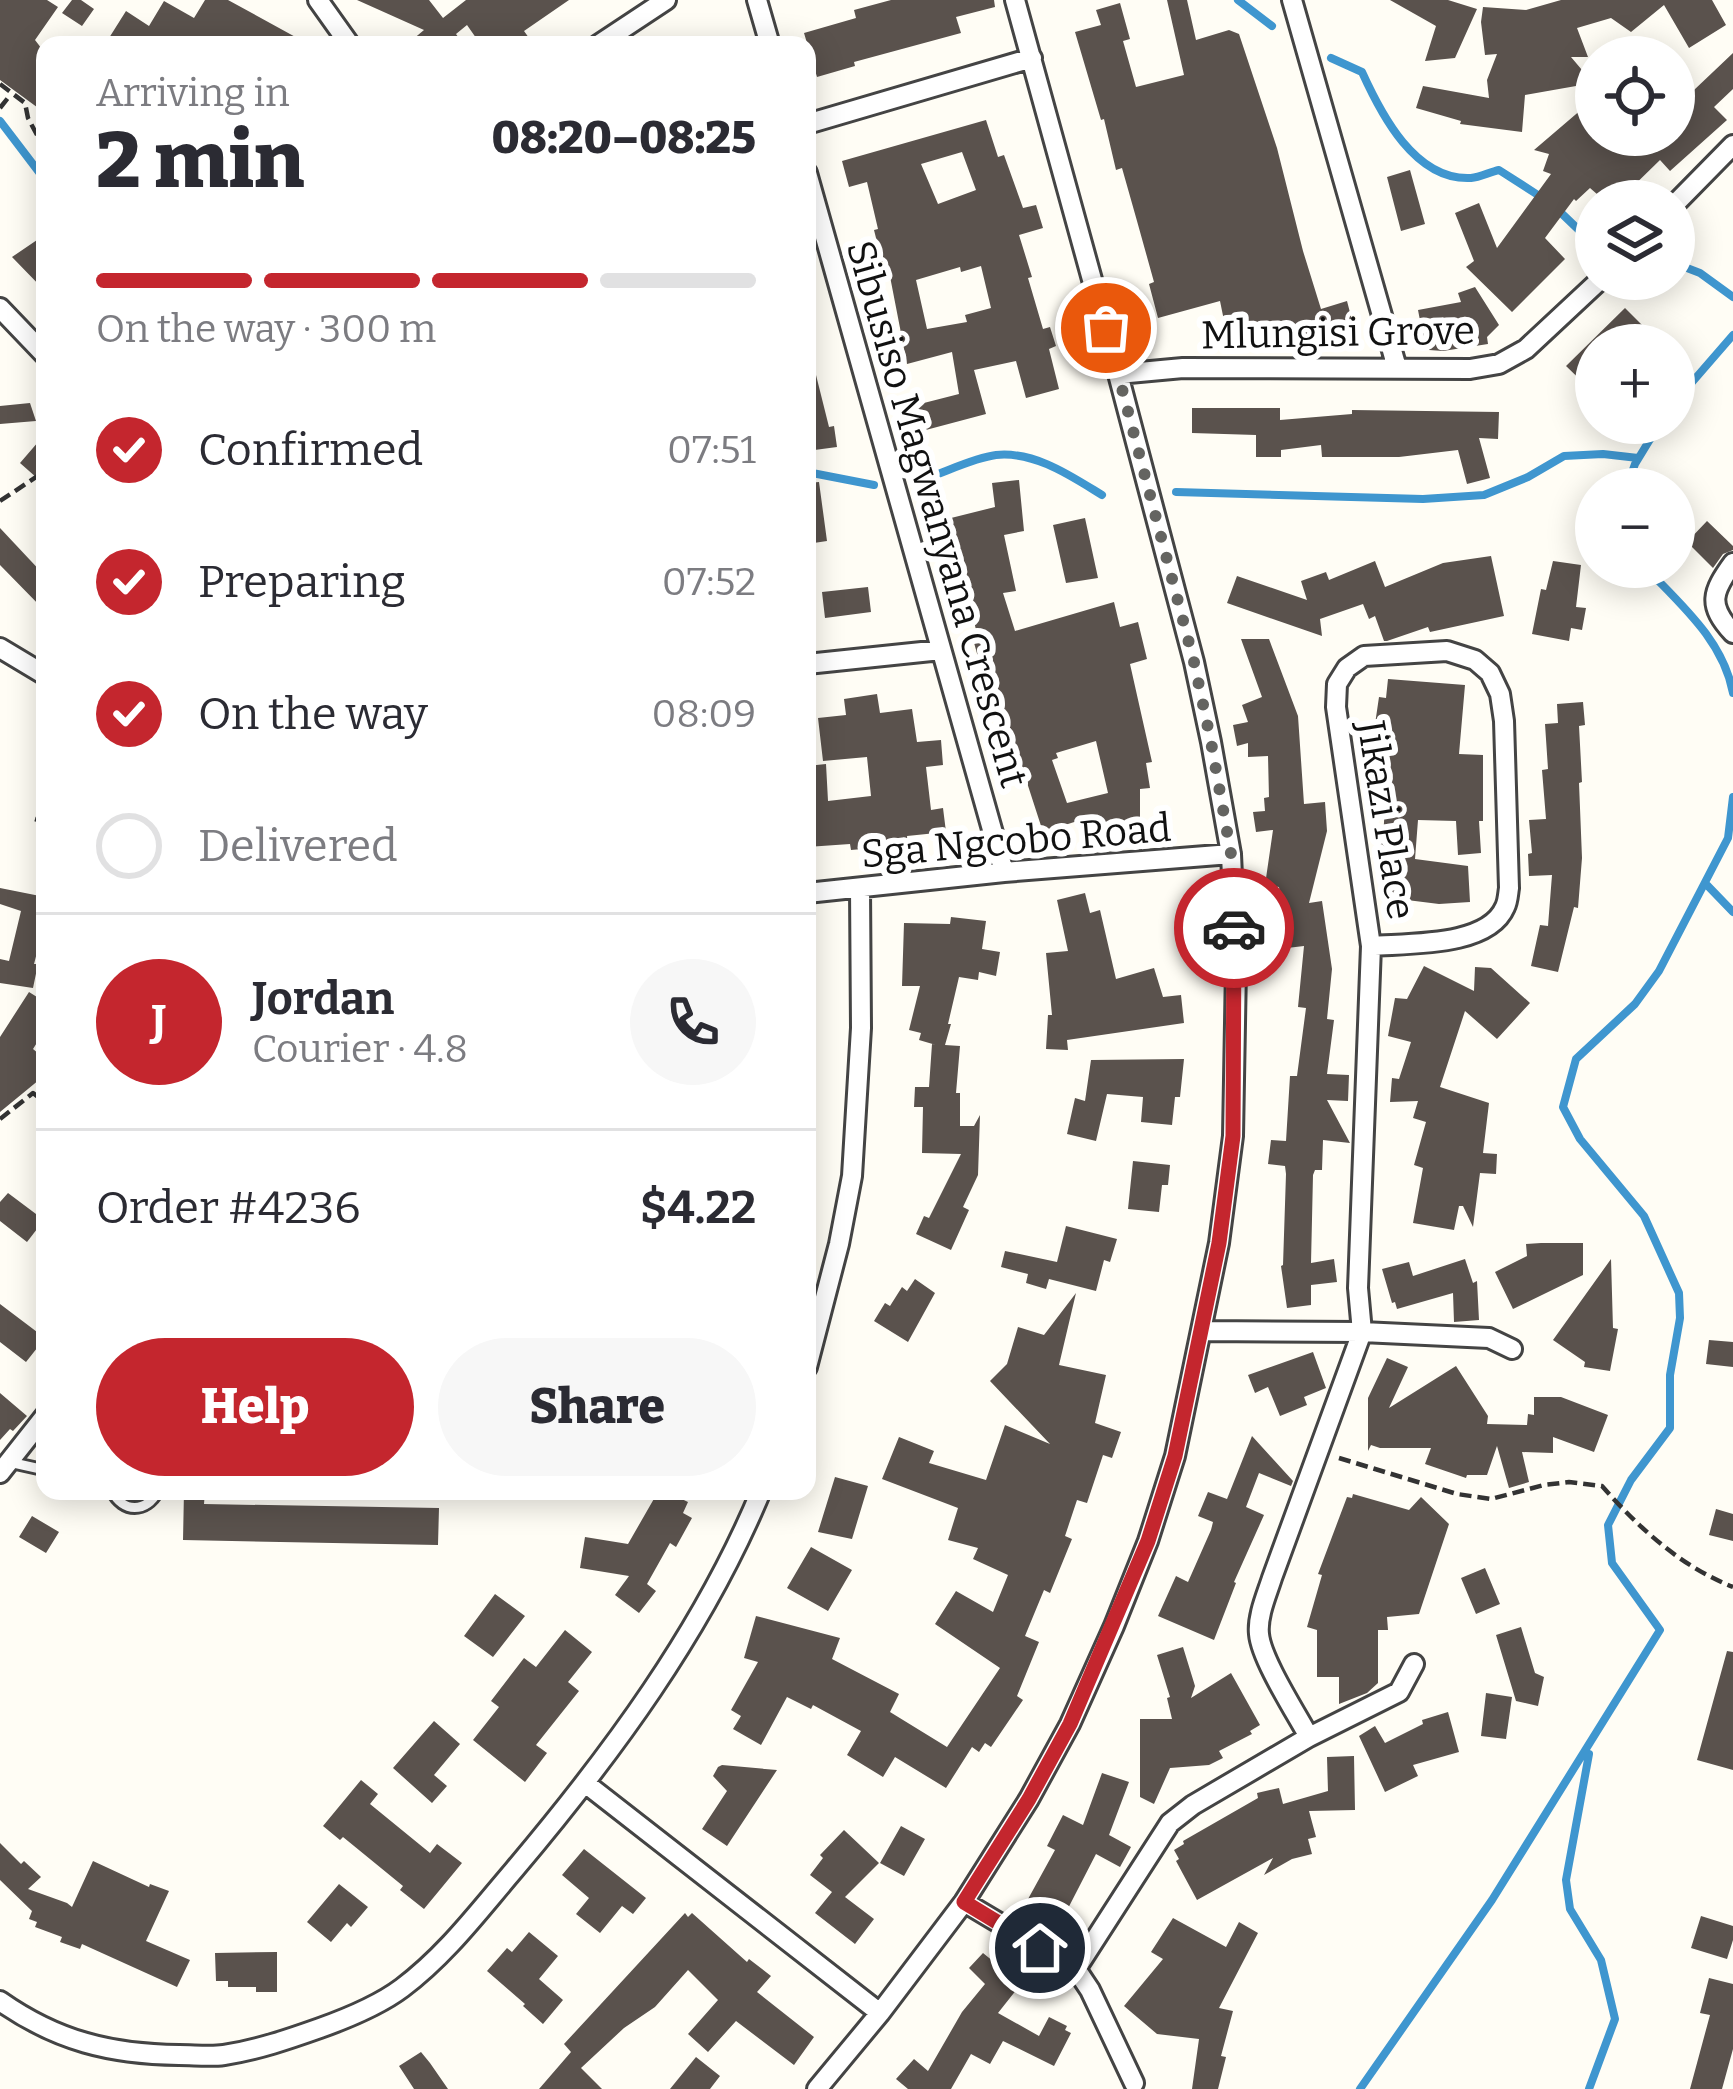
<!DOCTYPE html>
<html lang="en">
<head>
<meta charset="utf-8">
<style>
  body { margin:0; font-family:Bitter,serif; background:#f7f7f7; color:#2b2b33; height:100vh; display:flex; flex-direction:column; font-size:45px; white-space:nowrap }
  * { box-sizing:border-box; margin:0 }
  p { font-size:39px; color:#7c7c81 }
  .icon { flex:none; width:66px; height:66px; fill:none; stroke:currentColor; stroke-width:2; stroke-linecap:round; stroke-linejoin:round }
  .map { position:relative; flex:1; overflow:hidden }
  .side { position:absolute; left:36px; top:36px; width:780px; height:1464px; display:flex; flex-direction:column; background:#fff; border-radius:24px; box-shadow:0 6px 30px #0003 }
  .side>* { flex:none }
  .buttons { position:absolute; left:1575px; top:36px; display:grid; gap:24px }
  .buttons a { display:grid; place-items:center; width:120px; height:120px; border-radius:50%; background:#fff; box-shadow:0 6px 30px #0003; font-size:60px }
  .pin { position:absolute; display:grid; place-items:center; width:102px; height:102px; color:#fff; margin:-51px; border:6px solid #fff; border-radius:50%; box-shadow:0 3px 12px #0007 }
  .courier { position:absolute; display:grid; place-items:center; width:120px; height:120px; margin:-60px; border:9px solid #c4262e; border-radius:50%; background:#fff; color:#222; box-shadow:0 3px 15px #0007 }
  .headline em { font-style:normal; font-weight:800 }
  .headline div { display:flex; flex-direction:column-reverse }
  .headline { display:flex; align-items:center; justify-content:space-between; height:204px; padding:0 60px }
  h1 { font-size:78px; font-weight:800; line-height:90px }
  .bar { display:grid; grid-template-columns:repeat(4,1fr); gap:18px 12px; align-content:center; height:144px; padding:0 60px }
  .bar i { height:15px; border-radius:9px; background:#e1e1e2 }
  .bar .active { background:#c4262e }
  .bar p { grid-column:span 4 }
  .line { display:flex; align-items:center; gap:30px; padding:0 60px; border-top:3px solid #e1e1e2 }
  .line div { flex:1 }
  .round { display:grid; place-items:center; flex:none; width:126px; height:126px; border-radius:63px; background:#f7f7f7 }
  ol { padding:0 60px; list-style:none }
  li { display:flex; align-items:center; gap:36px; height:132px }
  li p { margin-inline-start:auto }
  li .icon { padding:12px; border-radius:50%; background:#c4262e; color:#fff; stroke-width:4 }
  li:last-child { color:#7c7c81 }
  li i { width:66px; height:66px; border:6px solid #e1e1e2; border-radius:50% }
  .action { display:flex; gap:24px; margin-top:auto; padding:24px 60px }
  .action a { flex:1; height:138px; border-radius:72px; background:#c4262e; color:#fff; font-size:48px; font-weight:800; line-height:138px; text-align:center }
  .action a+a { background:#f7f7f7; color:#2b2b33 }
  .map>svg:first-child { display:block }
</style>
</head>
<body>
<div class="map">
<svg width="1733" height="2089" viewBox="0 0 1733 2089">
  <rect width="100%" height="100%" fill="#fffdf5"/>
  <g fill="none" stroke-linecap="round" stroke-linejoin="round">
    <path stroke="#3f96cf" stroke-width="8" d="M1238 0 1272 26
      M1331 58 1362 72C1381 114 1415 181 1471 178 1480 177 1490 172 1499 170L1541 197
      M0 121 45 180
      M1557 209 1581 232 1596 237
      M1674 263 1700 273 1733 297
      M1674 403 1733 335
      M807 472 874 485
      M924 479C946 472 973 458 996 455 1035 451 1071 476 1102 495
      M1626 489 1635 464 1660 423
      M1176 492 1423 499 1484 495 1528 477 1564 456 1603 454 1638 458
      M1645 567C1681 605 1723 640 1733 693
      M1706 884 1733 912
      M1360 2089 1492 1900 1660 1630 1612 1563 1608 1525 1631 1480 1670 1428V1375L1680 1318 1679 1293 1644 1216 1580 1139 1563 1107 1576 1059 1635 1004 1659 971 1728 838 1733 797
      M1589 2089 1615 2019 1601 1960 1570 1909 1566 1880 1589 1754"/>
  </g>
  <path fill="#5a524d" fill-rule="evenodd" d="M0 0H47L58 7 35 40 45 53V113L0 80Z
    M72 0H81L94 9 82 26 62 13Z
    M205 0H228L310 45H118L109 38 126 11 149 26 164 1 194 18Z
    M357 0H429L443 18 466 0H569L524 31 534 45H481L467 25 456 34 464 45 447 41 442 45H406L424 30Z
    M891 0H994L995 7 956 17 961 33 854 62 855 66 817 77 804 33 856 18 854 10Z
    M1167 0H1187L1196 40 1229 30 1239 34 1277 148 1303 251 1321 309 1347 301 1354 328 1333 333 1323 343 1312 345 1278 326 1282 348 1255 353 1253 344 1230 350 1220 301 1158 318 1149 284 1154 282 1137 221 1122 168 1116 170 1104 119 1101 120 1075 32 1101 25 1096 10 1120 3 1130 39 1123 41 1136 87 1184 75Z
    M1390 0H1448L1477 9 1455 58 1425 61 1436 26Z
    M1561 0H1712L1726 25 1689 48 1664 5 1631 32 1611 18 1577 28 1588 57H1571L1593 83 1525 95 1522 132 1460 124 1461 121 1416 108 1423 86 1489 98 1487 80 1497 54 1485 55 1481 22 1483 7 1526 10Z
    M1733 53V89L1714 107 1727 120 1670 171 1660 160 1618 201H1605L1590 188 1576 201 1574 199 1545 238 1565 259 1512 312 1466 267 1474 261 1455 213 1479 203 1497 248 1551 174 1543 171 1549 154 1534 150 1596 97V135H1674V109Z
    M986 120 998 157 1004 155 1023 208 1036 205 1043 228 1019 235 1032 277 1028 278 1043 329 1050 327 1056 346 1049 349 1059 389 1026 398 1016 361 974 370 986 414 922 431 916 405 959 394 952 352 907 364 887 261 882 262 874 230 878 229 867 182 849 187 842 161ZM962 152 976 190 938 204 921 164ZM981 266 991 308 965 315 967 322 927 329 916 280 960 267 961 272Z
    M1410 170 1425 224 1401 231 1387 177Z
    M37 240 45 251V291L12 257Z
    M1475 287 1499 325 1487 337 1488 344 1443 351 1429 350 1431 335 1423 336 1418 310 1461 302 1458 293Z
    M1625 308 1643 326 1624 345H1596V395L1566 366Z
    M814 367 829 427 834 426 837 447 807 451V368Z
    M30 403 36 421 0 424V406Z
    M1192 408H1280V420L1352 414V410L1499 412 1498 439 1479 438 1490 478 1467 484 1458 450 1399 457H1322L1321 445 1281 450V457H1256V435L1192 433Z
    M45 434V485L20 463Z
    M1019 480 1024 531 1004 535 1016 591 1003 593 1015 631 1114 602 1120 627 1138 622 1147 659 1130 664 1152 762 1146 763 1150 788 1140 789V825H1094L1093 816 1043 832 1020 761 993 769 987 746 1011 739 988 654 978 657 971 632 976 630 951 518 995 507 992 483ZM1096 741 1108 793 1067 803 1052 760 1058 758 1056 753Z
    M819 482 827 541 807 544V483Z
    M1085 518 1098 578 1066 583 1053 525Z
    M1707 521 1733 546V550L1723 554 1713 568 1687 542Z
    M0 528 45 576V611L0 565Z
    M1491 556 1504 616 1430 632 1428 627 1387 641H1384L1375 616 1369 619 1363 604 1320 619 1322 636 1227 603 1237 576 1307 600 1301 581 1326 572 1329 580 1375 561 1385 587 1443 563Z
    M1553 561 1581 565 1576 607 1586 608 1582 630 1571 628 1569 641 1532 634 1541 589 1546 590Z
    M868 587 871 612 825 618 822 592Z
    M1241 639H1269L1298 716 1304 804 1325 802 1327 831 1309 903 1322 901 1332 969 1327 1019 1334 1020 1327 1074 1349 1075 1348 1101 1327 1100 1350 1143 1323 1140 1322 1170H1315L1313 1175 1311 1263 1334 1259 1337 1282 1311 1285V1305L1287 1308 1281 1266 1283 1265 1286 1174 1285 1166 1268 1164 1271 1140 1286 1141 1290 1076H1297L1306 1008 1298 1007 1304 946 1287 948 1279 887 1265 885 1273 830 1256 832 1253 812 1265 811 1264 798 1269 797 1268 756 1248 757V743L1237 746 1233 725 1248 722 1242 705 1262 697Z
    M1388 679 1465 685 1459 754 1483 755V821H1479L1481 853 1458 855 1456 821 1418 820 1415 859 1468 866 1470 902 1439 904 1391 898V891L1388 890 1392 864H1379L1378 840H1383L1385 804 1377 803 1379 742H1375L1376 731H1374L1379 697 1386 698Z
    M877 694 880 713 912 709 917 742 941 740 943 765 926 767 931 810 943 808 946 832 907 836 908 845 851 850 850 844 807 847V766L826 764 828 801 871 796 867 757 823 761 818 718 846 715 844 699Z
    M1583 702 1585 725 1579 726 1582 782 1579 783 1582 858 1578 908 1574 907 1558 972 1531 966 1540 925 1548 926 1552 875 1529 876 1528 854 1532 853 1529 820 1546 819 1542 770 1548 769 1545 724 1558 723 1557 704Z
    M0 888 45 897V922L34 964H38L33 988 0 983V959L9 961 21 911 0 904Z
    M1085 893 1090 913 1100 910 1116 979 1154 968 1163 997 1181 995 1184 1023 1067 1040 1068 1050 1046 1049 1048 1015H1052L1046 953 1068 951 1057 900Z
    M951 917 986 921 982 949 1000 952 996 976 979 972 978 980 959 977 948 1024H951L945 1045 960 1046 956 1093H960V1126H974L980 1115 978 1175 963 1207 969 1210 951 1250 916 1234 924 1216 929 1218 961 1154 922 1153 923 1107H914L915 1087H929L932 1044 936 1045 919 1040 921 1033 909 1030 920 986H902L904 923 950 924Z
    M1424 966 1474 991 1475 967 1491 968 1530 1003 1497 1039 1465 1011 1440 1087 1489 1103 1483 1153 1497 1154 1496 1174 1480 1173 1473 1227 1463 1206H1459L1454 1230 1413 1223 1423 1168 1414 1165 1426 1122 1413 1118 1418 1101 1390 1102 1392 1078 1399 1079 1411 1042 1388 1036 1395 998 1407 999Z
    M29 992 45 1002V1030L33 1049 45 1059V1075L0 1112V1037Z
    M1184 1059 1180 1097H1175L1172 1125 1141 1122 1143 1097 1107 1094 1096 1141 1067 1134 1075 1098 1085 1101 1091 1060Z
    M1133 1161 1170 1165 1168 1185H1162L1159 1212 1128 1209Z
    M8 1193 44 1220 27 1242 0 1221V1202Z
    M1066 1226 1117 1239 1110 1262 1104 1260 1096 1291 1049 1279 1046 1289 1026 1283 1028 1274 1001 1267 1005 1251 1057 1262Z
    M1541 1243H1583V1275L1513 1309 1495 1272 1527 1256 1526 1244Z
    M1465 1259 1473 1283 1477 1281 1479 1320 1454 1322 1453 1293 1397 1309 1395 1302 1392 1303 1382 1269 1409 1262 1413 1276Z
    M1611 1259 1613 1328 1618 1329 1610 1371 1584 1367 1585 1362 1553 1340Z
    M915 1279 935 1293 908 1342 874 1321 885 1303 890 1306 902 1287 907 1291Z
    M1076 1293 1059 1365 1106 1375 1095 1423 1121 1432 1112 1458 1103 1455 1087 1503 1077 1500 1065 1536 1072 1539 1050 1593 1044 1590 1025 1636 1039 1642 1017 1696 1023 1700 991 1747 985 1743 979 1752 972 1747 946 1788 895 1757 883 1777 847 1755 861 1731 813 1705 811 1709 787 1697 761 1745 733 1729 741 1716 731 1710 758 1662 744 1658 756 1616 840 1638 832 1659 899 1694 890 1712 947 1747 1000 1668 935 1624 956 1591 993 1612 1008 1575 973 1559 978 1548 948 1540 958 1508 882 1479 899 1437 934 1451 929 1463 986 1480 1005 1425 1050 1444 990 1381 1007 1364 1018 1327 1044 1335Z
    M0 1304 45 1338 26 1362 0 1342Z
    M1709 1340 1733 1342V1367L1706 1364Z
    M1313 1352 1326 1388 1304 1397 1307 1405 1280 1416 1268 1387 1255 1393 1248 1375Z
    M1387 1358 1408 1367 1389 1408 1456 1366 1488 1416 1487 1424 1527 1425 1528 1414 1534 1415V1397H1561L1608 1415 1594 1452 1553 1437V1453L1522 1452 1529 1482 1509 1488 1497 1446 1487 1475H1467L1466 1478 1425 1464 1431 1448H1380L1371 1445 1368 1451V1398Z
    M0 1393 27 1416 13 1431 10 1429 0 1440Z
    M1252 1436 1293 1481 1291 1486 1259 1473 1246 1507 1264 1515 1234 1582 1236 1583 1214 1640 1158 1616 1176 1576 1188 1582 1211 1530 1213 1522 1198 1516 1208 1492 1227 1499Z
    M835 1477 868 1486 852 1539 818 1532Z
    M184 1491H205L204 1504 439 1508 438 1545 183 1540Z
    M665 1491 688 1502 683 1513 692 1518 676 1547 670 1543 647 1584 656 1591 639 1613 615 1595 629 1576 580 1568 585 1537 628 1544 655 1497 660 1499Z
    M1353 1494 1409 1510 1421 1497 1449 1524 1419 1614 1387 1617 1388 1630H1378V1683L1367 1693 1339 1704V1677H1317V1630L1307 1627 1322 1575 1318 1574 1347 1497 1352 1498Z
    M1716 1509 1733 1514V1541L1709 1535Z
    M32 1516 59 1532 46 1553 19 1537Z
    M811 1547 852 1570 828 1611 787 1588Z
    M1485 1568 1500 1604 1476 1614 1461 1578Z
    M495 1594 525 1616 493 1657 464 1636Z
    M1521 1627 1535 1673 1544 1677 1538 1706 1516 1701 1496 1635Z
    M565 1630 592 1652 568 1682 579 1691 536 1745 547 1753 525 1782 473 1740 499 1707 491 1701 524 1658 536 1667Z
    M1183 1647 1195 1686 1191 1698 1231 1673 1260 1725 1250 1731 1252 1734 1219 1751 1223 1758 1209 1765 1170 1768 1154 1804 1140 1797V1719H1172L1167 1698 1170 1697 1157 1655Z
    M1727 1651 1733 1652V1770L1697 1760Z
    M1486 1693 1512 1697 1506 1739 1481 1736Z
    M1448 1712 1459 1752 1413 1765 1418 1776 1385 1792 1359 1736 1375 1726 1385 1743 1423 1724 1422 1720Z
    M434 1721 460 1744 434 1775 447 1786 432 1803 393 1768Z
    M1354 1756 1355 1810 1309 1811 1316 1837 1308 1839 1312 1854 1292 1859 1264 1875 1273 1858 1197 1900 1176 1861 1179 1859 1174 1850 1184 1844 1183 1841 1258 1798 1257 1793 1279 1788 1283 1804 1328 1791 1327 1757Z
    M722 1765 777 1770 727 1846 702 1829 727 1791 713 1776 718 1767Z
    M1102 1773 1129 1782 1109 1835 1131 1847 1120 1867 1096 1854 1061 1922 1057 1920 1054 1927 1022 1910 1055 1850 1047 1846 1063 1815 1083 1825Z
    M361 1780 378 1794 370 1804 430 1853 437 1844 462 1863 424 1909 400 1890 403 1886 343 1837 340 1840 323 1826Z
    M901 1826 925 1839 904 1876 880 1863Z
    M844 1830 879 1863 845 1897 874 1919 855 1944 815 1913 832 1892 810 1875 823 1858 820 1855Z
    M0 1843 21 1864 24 1861 41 1877 28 1889 67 1903 72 1907 93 1861 149 1887 150 1884 169 1891 146 1941 190 1960 177 1987 82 1944 80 1949 60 1942 62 1937 35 1927 37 1922 29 1919 32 1911 0 1880Z
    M584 1849 646 1898 633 1914 622 1906 600 1933 576 1914 589 1898 562 1875Z
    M339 1884 368 1907 351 1927 347 1923 331 1942 307 1922Z
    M685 1913 688 1917 692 1913 747 1962 749 1959 771 1976 757 1992 814 2037 794 2065 736 2021 708 2052 688 2034 718 2000 688 1970 655 2007 624 2028 581 2068 602 2089H539L571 2052 564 2044Z
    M1701 1916 1733 1926V1940L1727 1959 1691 1948Z
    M1173 1918 1226 1947 1239 1922 1258 1933 1219 2008 1233 2011 1221 2056 1226 2057 1218 2089H1192L1199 2039 1157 2034 1124 2006 1163 1959 1151 1952Z
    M529 1932 558 1956 539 1979 563 2000 543 2024 523 2006 525 2004 487 1971 507 1948 512 1952Z
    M277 1952V1992H256V1987H228V1981H216L215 1953Z
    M983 1953 1021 1984 998 2013 1039 2036 1049 2017 1067 2026 1065 2030 1071 2033 1054 2066 1003 2041 990 2064 971 2054 951 2089H908L896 2079 914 2059 928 2071 962 2012 985 1984 969 1968Z
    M1709 1978 1733 1984V2049L1722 2089H1690L1710 2015 1700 2013Z
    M421 2052 430 2063 448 2089H414L399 2066Z
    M696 2057 720 2076 710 2089H670Z"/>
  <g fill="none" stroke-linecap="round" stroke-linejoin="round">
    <g stroke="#444" stroke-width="15">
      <path id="lane" d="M9 1462 45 1470
        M112 1491C123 1513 146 1513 158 1491"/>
    </g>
    <g stroke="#444" stroke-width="24">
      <path id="street" d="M318 0 350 45
        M757 0 770 45
        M1292 0 1397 368
        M598 45 666 0
        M807 124 1032 58
        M807 173 1004 872
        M1674 205 1733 145
        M0 308 45 355
        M1118 374 1183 368 1470 369 1499 364 1526 349 1601 279
        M1733 563C1712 592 1707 605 1733 633
        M0 648 45 675
        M807 664 941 650
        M807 893 1004 872 1231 854
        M1201 1331 1362 1332 1489 1338 1512 1349
        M807 1367 839 1244 852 1176 861 1028 860 888
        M0 1473 45 1416
        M1309 1737C1296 1713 1261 1659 1259 1634 1257 1616 1267 1594 1272 1578L1362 1332 1358 1288 1371 946 1336 707 1337 684 1347 668 1364 656 1447 651 1475 660 1490 673 1500 694 1504 721 1509 888C1508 894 1508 901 1505 907 1488 947 1409 943 1371 946
        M585 1783 880 2013
        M964 1902 1076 1969 1090 1990 1134 2083
        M1076 1969 1170 1823 1193 1805 1309 1737 1399 1692 1414 1664
        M0 2001C57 2041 110 2054 179 2055 194 2055 210 2057 224 2055 257 2050 289 2039 320 2028 348 2018 378 2006 402 1988 446 1955 478 1912 514 1870 611 1755 703 1631 761 1491
        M817 2089 880 2013 964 1902 1029 1799 1070 1724 1114 1626 1148 1541 1175 1456 1219 1243 1233 1136 1236 967 1231 854 1211 742 1194 662 1118 374 1015 0"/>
    </g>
    <path stroke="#333" stroke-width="4.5" stroke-dasharray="12 6" stroke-linecap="butt" d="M0 84 25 103 28 118 45 150
      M0 108 11 94
      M0 501 45 471
      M35 819 45 822
      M0 1119 33 1093 45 1102
      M1339 1458 1457 1494 1491 1499 1544 1485 1569 1482 1602 1486C1639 1528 1680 1566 1733 1587"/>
    <use href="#lane" stroke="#fff" stroke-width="9"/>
    <use href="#street" stroke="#fff" stroke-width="18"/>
  </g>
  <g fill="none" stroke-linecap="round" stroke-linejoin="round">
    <path stroke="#646461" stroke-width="12" stroke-dasharray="0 21.6" d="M1106 328 1194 662 1211 742 1231 854 1234 928"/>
    <path stroke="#c4262e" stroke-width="15" d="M1040 1948 964 1902 1029 1799 1070 1724 1148 1541 1175 1456 1219 1243 1233 1136 1234 928"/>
  </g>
  <g text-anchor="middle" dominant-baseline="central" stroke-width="12" stroke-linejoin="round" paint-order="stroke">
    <g font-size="39" fill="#111" stroke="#fff">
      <text transform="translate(1338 333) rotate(-1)">Mlungisi Grove</text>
      <text transform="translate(937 514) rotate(74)">Sibusiso Magwanyana Crescent</text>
      <text transform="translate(1386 820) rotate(81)">Jikazi Place</text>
      <text transform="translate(1016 841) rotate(-5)">Sga Ngcobo Road</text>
    </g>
  </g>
</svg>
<div class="buttons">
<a><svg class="icon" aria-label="locate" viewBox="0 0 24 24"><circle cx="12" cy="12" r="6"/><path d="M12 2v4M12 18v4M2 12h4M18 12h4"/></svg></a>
<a><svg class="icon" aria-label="layers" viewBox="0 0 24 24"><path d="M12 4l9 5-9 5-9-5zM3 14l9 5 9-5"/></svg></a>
<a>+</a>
<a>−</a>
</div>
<div class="pin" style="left:1106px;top:328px;background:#ea580c"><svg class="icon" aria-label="bag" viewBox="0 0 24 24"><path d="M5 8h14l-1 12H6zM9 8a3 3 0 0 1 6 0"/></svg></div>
<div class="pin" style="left:1040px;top:1948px;background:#1f2937"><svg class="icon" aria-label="home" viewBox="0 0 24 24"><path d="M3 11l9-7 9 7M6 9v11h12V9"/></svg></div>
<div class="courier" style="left:1234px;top:928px"><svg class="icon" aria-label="car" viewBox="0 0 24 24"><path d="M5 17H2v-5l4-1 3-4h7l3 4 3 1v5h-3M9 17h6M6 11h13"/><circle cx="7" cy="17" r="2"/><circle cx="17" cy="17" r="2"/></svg></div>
<section class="side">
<div class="headline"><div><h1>2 min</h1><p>Arriving in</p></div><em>08:20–08:25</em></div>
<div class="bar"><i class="active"></i><i class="active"></i><i class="active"></i><i></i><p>On the way · 300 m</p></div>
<ol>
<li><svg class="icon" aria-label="check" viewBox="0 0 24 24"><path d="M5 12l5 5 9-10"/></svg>Confirmed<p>07:51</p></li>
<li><svg class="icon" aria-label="check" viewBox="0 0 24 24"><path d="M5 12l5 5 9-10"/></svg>Preparing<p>07:52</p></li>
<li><svg class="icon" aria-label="check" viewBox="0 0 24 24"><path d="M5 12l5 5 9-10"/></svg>On the way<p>08:09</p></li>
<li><i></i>Delivered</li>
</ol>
<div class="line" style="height:216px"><b class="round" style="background:#c4262e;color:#fff">J</b><div><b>Jordan</b><p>Courier · 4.8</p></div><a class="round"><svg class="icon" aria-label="phone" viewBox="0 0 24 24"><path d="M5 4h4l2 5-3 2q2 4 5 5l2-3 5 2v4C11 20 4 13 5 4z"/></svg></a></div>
<div class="line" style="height:156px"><div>Order #4236</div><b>$4.22</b></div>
<div class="action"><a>Help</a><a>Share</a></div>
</section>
</div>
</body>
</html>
